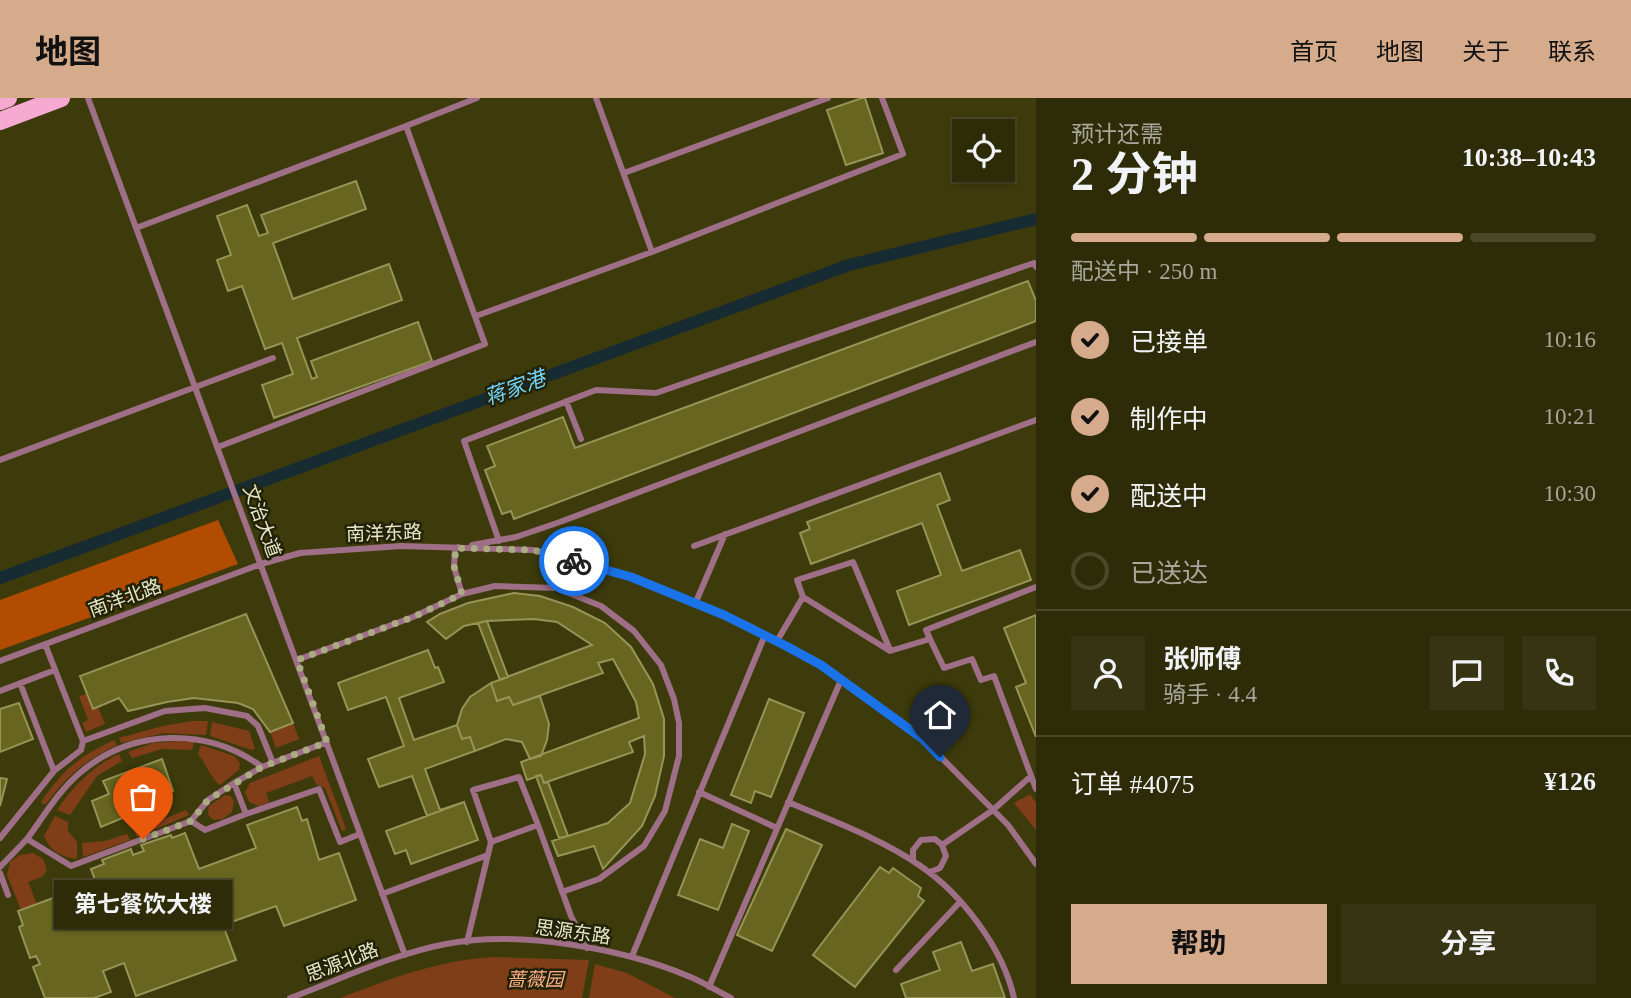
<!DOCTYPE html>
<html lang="zh">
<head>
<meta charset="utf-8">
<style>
  body { margin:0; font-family:"Times New Roman","Noto Sans SC",serif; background:#363412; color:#f1f3f6; height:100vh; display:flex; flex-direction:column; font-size:26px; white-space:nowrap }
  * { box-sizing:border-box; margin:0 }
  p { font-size:23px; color:#a7a79c }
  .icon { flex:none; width:38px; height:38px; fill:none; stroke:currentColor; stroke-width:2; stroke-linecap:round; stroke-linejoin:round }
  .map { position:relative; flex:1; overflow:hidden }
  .side { display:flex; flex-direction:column; background:#2e2c08; width:595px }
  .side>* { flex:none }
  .tools { position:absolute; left:952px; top:21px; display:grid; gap:14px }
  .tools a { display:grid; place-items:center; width:63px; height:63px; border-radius:0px; background:#2e2c08; box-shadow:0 2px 5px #0004,0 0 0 2px #494829; font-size:35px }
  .pin { position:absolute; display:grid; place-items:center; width:60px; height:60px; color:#fff; margin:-72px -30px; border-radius:50% 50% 50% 0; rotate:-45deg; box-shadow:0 0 7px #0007 }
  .pin .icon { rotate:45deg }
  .courier { position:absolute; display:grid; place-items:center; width:70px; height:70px; margin:-35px; border:5px solid #1a73e8; border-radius:50%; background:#fff; color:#222; box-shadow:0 2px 9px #0007 }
  .bubble { position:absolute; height:49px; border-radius:0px; background:#2e2c08; box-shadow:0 2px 5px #0004,0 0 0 2px #494829; font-size:23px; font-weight:700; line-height:49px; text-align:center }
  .headline em { font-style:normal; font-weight:700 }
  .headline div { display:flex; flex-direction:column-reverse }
  .headline { display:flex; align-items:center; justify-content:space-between; height:119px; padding:0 35px }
  h1 { font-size:46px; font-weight:700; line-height:52px }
  .bar { display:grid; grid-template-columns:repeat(4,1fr); gap:10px 7px; align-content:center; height:84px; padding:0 35px }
  .bar i { height:9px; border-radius:5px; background:#494829 }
  .bar .selected { background:#d6ab8b }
  .bar p { grid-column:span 4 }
  .line { display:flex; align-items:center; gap:18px; padding:0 35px; border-top:2px solid #494829 }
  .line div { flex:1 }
  .round { display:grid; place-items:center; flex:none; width:74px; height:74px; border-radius:0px; background:#363412 }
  ol { padding:0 35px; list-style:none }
  li { display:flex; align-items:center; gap:21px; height:77px }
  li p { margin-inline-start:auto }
  li .icon { padding:7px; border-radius:50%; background:#d6ab8b; color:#111; stroke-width:4 }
  li:last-child { color:#a7a79c }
  li i { width:38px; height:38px; border:4px solid #494829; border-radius:50% }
  .primary-button { display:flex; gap:14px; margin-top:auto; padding:14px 35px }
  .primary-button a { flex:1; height:80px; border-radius:0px; background:#d6ab8b; color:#111; font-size:28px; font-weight:700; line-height:80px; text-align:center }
  .primary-button a+a { background:#363412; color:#f1f3f6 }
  header { display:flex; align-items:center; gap:42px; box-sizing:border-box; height:98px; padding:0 35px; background:#d6ab8b; color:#111 }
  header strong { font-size:33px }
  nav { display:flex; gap:38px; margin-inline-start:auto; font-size:24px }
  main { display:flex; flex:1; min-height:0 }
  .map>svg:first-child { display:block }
</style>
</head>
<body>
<header>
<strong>地图</strong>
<nav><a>首页</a><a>地图</a><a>关于</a><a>联系</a></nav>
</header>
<main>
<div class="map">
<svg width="1036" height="900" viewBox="0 0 1036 900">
  <rect width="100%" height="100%" fill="#3d3b0b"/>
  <path fill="#803e18" d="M87 596 93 610 98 609 105 626 86 634 82 625 88 622 79 598Z
    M192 623H208L206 637 164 635 121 645 119 640 163 628Z
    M212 624 249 633 255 650 252 652 210 638Z
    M293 625 299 641 276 650 270 634Z
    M114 642 117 647C84 663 67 678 45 707L41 704C65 670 77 660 114 642Z
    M178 643 194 644 192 652 162 651 132 660 128 654 153 645Z
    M201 647 234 658 240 665 239 672 220 687C210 679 206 666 198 656Z
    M119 656 122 663 97 678 70 717 57 712C74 687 92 669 119 656Z
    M319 658 346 731 342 733 325 690 316 686 312 678 266 695 269 704 259 708 249 704 245 694 250 685Z
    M1030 696 1036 705V732L1014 705Z
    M225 697 231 698 234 704 232 714 223 721 214 722 208 717 209 708Z
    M186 712 189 717 137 739 134 733Z
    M55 718 68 724V733L77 744V761C61 759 50 753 44 738Z
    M127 736 130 742 83 759 82 745 105 743Z
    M33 755 43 761 47 772 42 779 28 784 37 806 21 812 7 777 10 764 20 757Z
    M493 859 589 862 582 900H340C393 880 435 863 493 859Z
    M595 866 627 875 675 900H589Z"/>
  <path fill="#b24c00" d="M218 422 238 466 0 552V502Z"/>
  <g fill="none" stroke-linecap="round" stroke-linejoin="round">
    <path stroke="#172b33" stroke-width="12" d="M0 480 849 167 1036 121"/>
  </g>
  <path fill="#67651f" stroke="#969457" stroke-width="2" d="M862 0H865L883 55 846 67 827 12Z
    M356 83 366 111 273 145 293 201 389 166 402 202 297 240 312 281 317 279 311 263 418 224 432 263 274 320 262 287 293 276 282 245 265 251 242 188 228 193 217 162 231 157 217 118 247 107 259 138 268 135 261 117Z
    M1028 183 1036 203V223L514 421 511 413 502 416 485 372 495 368 487 348 563 319 575 350Z
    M940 375 950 402 937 407 962 473 1020 452 1031 482 909 527 897 493 941 477 922 425 811 466 800 435 810 431 807 424Z
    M514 495 540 498 573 509 605 525 631 549 653 586 664 621V658L655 698 642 728 603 771 594 748 558 758 552 743 608 725 630 705 645 656 644 638 629 644 633 654 544 685 541 677 527 682 521 664 639 620 636 604 613 561 598 565 603 575 513 607 509 599 497 603 491 585 592 547 557 524 534 521 487 523 464 528 446 541 427 524 440 516 468 505Z
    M246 516 293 625 270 634 253 611 238 605 194 600 167 604 128 613 119 600 93 611 80 578Z
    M1036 517V639L1016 589 1026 585 1004 530Z
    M487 523 508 579 500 582 478 525Z
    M428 552 435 570 438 569 444 584 399 600 414 642 457 627 462 641 470 639 475 653 425 671 440 712 464 704 478 742 411 766 406 752 395 756 386 733 427 718 412 678 379 689 368 661 404 648 386 599 348 612 338 585Z
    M491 585 497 603 509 599 513 607 540 598 549 626 547 642 541 658 530 661 522 644 506 641 475 653 470 639 462 641 457 627 462 611 470 599Z
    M769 601 804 615 771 699 755 693 751 705 731 697Z
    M19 605 33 641 0 654V611Z
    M162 661 173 693 146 703 148 708 124 716 125 719 101 729 92 703 109 696 103 683Z
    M541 677 544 685 548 684 568 738 559 740 536 678Z
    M0 680 7 681 0 708Z
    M464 704 478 742 411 766 406 752 395 756 386 733Z
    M297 709 302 723 307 721 319 762 339 755 356 802 284 828 276 808 223 827 236 862 136 898 124 865 103 873 111 894 94 900H45L33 869 40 866 36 858 30 860 19 829 23 827 18 813 69 794 77 816 104 806 91 771 104 766 102 762 131 751 133 757 144 753 141 747 171 737 172 740 185 735 199 771 256 750 247 727Z
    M732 726 749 733 718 812 678 797 700 741 723 750Z
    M786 731 822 747 772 853 737 837Z
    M880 769 889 775 893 770 921 790 918 798 924 803 855 889 813 857Z
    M961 844 972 873 993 866 1005 900H906L901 886 940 872 933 854Z"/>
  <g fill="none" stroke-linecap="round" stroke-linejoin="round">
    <path stroke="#9e6f87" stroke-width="6" d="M88 0 405 857
      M596 0 652 154
      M406 28 477 0
      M624 75 828 0
      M136 130 406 28 485 246 218 349
      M476 218 652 154 903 56 882 0
      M566 303 581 341
      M0 362 273 260
      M499 443 464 343 596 292 656 295 1034 165 1036 169
      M472 447 516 439 560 424 1036 244
      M694 448 1036 322
      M458 449 455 450 454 469 462 496
      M803 499 797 482 853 464 890 552
      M695 506 725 436
      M930 541 926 532 1036 489
      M777 543 803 499 890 553 930 541 944 570 972 561 981 582 994 578 1036 691
      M45 546 83 643 81 652 54 673
      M297 562 413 519 462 496 495 488 556 490 601 508 634 533 661 567 674 601 679 625V658L665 713 644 748 599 781 562 794
      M0 563 261 466 300 455 401 448 533 452 631 479 749 528 821 567 923 641 1008 727 1036 766
      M0 593 55 572
      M83 643 165 613 205 610 247 618 258 628 273 665
      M699 694 777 730
      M788 704C832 723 880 740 919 767 961 795 1003 850 1014 900
      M246 716 319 691 340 744 360 736
      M191 723 205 732 246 716 234 685
      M0 740 54 673 20 585
      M27 741C44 718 59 692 81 674 133 630 208 629 262 669
      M491 744 473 692 519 679 538 727
      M942 747 993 712 1031 678
      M913 762V752L921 742 935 741 942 747 946 758 940 770 930 774
      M0 769 27 741 71 768 191 723 208 702 234 685 262 669 327 644
      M0 775 8 797
      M382 796 488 757
      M467 844 491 744 538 727 571 818 587 850
      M632 858 765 537
      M896 872 960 804
      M709 889 841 582
      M290 900C341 881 393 856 446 846 518 832 621 850 688 878 703 884 717 893 731 900"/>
    <path stroke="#f6aad1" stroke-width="18" d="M0 3 8 0
      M0 23 61 0"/>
  </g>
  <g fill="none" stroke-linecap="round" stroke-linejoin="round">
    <path stroke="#acab86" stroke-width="7" stroke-dasharray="0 12.6" d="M143 741 191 723 208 702 262 669 327 644 297 562 413 519 462 496 454 468 456 450 533 452 574 463"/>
    <path stroke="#1a73e8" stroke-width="9" d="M574 463 631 479 724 517 786 548 821 567 923 641 940 659"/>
  </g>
  <g text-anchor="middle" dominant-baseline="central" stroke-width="5" stroke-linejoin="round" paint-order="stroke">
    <g font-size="19" fill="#e8e8c9" stroke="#222208">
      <text transform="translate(262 423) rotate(70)">文治大道</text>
      <text transform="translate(384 435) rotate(-2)">南洋东路</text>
      <text transform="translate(125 500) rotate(-20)">南洋北路</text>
      <text transform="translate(573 834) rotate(8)">思源东路</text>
      <text transform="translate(342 864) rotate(-21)">思源北路</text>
    </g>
    <g font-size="19" font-style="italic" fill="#feaf87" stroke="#222208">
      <text x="535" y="881">蔷薇园</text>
    </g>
    <g font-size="21" font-style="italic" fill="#73d5fd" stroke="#222208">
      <text transform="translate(515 290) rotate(-20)">蒋家港</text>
    </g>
  </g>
</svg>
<div class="tools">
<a><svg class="icon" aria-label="locate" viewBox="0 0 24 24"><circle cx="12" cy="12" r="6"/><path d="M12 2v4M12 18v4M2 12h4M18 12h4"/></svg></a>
</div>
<div class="pin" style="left:143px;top:741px;background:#ea580c"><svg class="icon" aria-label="bag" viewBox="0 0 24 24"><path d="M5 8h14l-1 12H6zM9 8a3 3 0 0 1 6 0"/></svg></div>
<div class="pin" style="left:940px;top:659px;background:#1f2937"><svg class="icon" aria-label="home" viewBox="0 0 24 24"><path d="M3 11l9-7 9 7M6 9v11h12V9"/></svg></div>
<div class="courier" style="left:574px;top:463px"><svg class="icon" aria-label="bike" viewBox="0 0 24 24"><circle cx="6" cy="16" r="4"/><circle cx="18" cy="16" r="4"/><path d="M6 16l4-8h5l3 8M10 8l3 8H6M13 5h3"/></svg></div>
<div class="bubble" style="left:54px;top:782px;width:178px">第七餐饮大楼</div>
</div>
<section class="side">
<div class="headline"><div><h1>2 分钟</h1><p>预计还需</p></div><em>10:38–10:43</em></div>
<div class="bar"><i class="selected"></i><i class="selected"></i><i class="selected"></i><i></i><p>配送中 · 250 m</p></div>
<ol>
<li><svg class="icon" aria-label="check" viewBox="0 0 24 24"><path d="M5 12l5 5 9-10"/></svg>已接单<p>10:16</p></li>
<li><svg class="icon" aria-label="check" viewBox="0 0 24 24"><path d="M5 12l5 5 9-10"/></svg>制作中<p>10:21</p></li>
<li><svg class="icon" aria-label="check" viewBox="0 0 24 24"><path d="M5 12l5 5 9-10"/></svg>配送中<p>10:30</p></li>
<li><i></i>已送达</li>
</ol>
<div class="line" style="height:126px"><a class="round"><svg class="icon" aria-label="person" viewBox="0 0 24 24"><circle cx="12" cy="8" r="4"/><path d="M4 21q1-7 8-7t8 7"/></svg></a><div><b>张师傅</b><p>骑手 · 4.4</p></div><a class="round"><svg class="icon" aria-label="chat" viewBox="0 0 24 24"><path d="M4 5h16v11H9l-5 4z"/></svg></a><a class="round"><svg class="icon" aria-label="phone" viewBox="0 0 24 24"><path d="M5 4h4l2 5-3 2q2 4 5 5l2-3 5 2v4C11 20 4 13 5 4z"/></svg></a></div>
<div class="line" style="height:91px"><div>订单 #4075</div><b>¥126</b></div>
<div class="primary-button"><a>帮助</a><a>分享</a></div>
</section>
</main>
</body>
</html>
